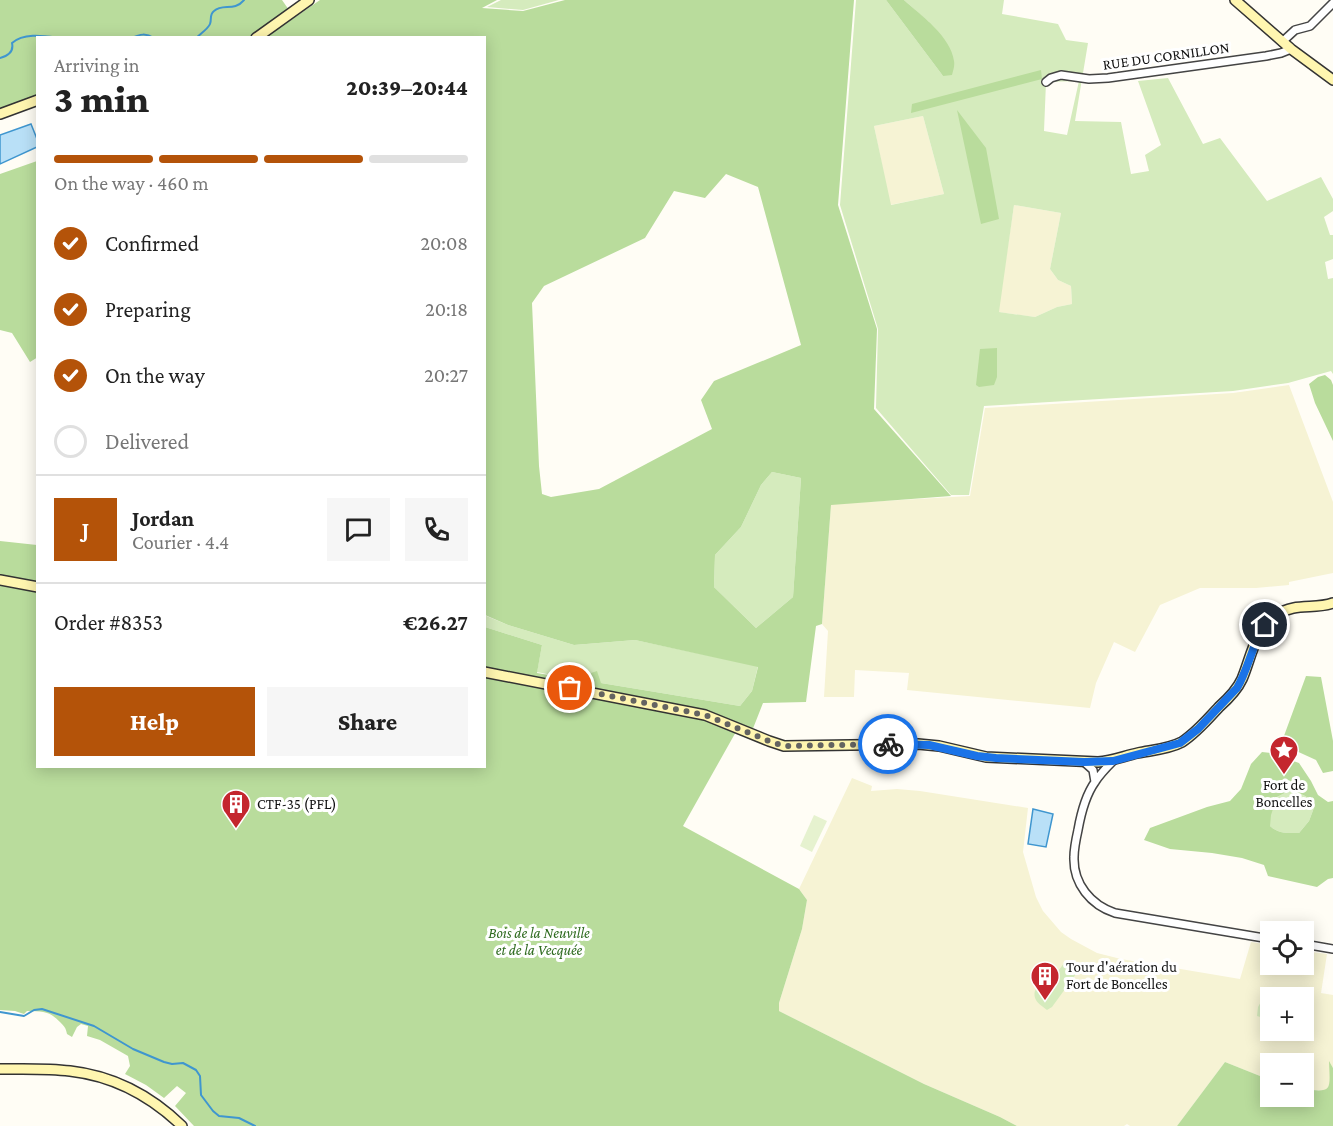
<!DOCTYPE html>
<html lang="en">
<head>
<meta charset="utf-8">
<style>
  body { margin:0; font-family:"Crimson Pro",serif; background:#f6f6f6; color:#222; height:100vh; display:flex; flex-direction:column; font-size:22px; white-space:nowrap }
  * { box-sizing:border-box; margin:0 }
  p { font-size:20px; color:#767676 }
  .icon { flex:none; width:33px; height:33px; fill:none; stroke:currentColor; stroke-width:2; stroke-linecap:round; stroke-linejoin:round }
  .map { position:relative; flex:1; overflow:hidden }
  .drawer { position:absolute; left:36px; top:36px; width:450px; height:732px; display:flex; flex-direction:column; background:#fff; border-radius:0px; box-shadow:0 3px 15px #0003 }
  .drawer>* { flex:none }
  .fabs { position:absolute; left:1260px; top:921px; display:grid; gap:12px }
  .fabs a { display:grid; place-items:center; width:54px; height:54px; border-radius:0px; background:#fff; box-shadow:0 3px 15px #0003; font-size:30px }
  .pin { position:absolute; display:grid; place-items:center; width:51px; height:51px; color:#fff; margin:-26px; border:3px solid #fff; border-radius:50%; box-shadow:0 2px 6px #0007 }
  .courier { position:absolute; display:grid; place-items:center; width:60px; height:60px; margin:-30px; border:4px solid #1a73e8; border-radius:50%; background:#fff; color:#222; box-shadow:0 2px 8px #0007 }
  .overview em { font-style:normal; font-weight:800 }
  .overview div { display:flex; flex-direction:column-reverse }
  .overview { display:flex; align-items:center; justify-content:space-between; height:102px; padding:0 18px }
  h1 { font-size:39px; font-weight:800; line-height:45px }
  .bar { display:grid; grid-template-columns:repeat(4,1fr); gap:9px 6px; align-content:center; height:72px; padding:0 18px }
  .bar i { height:8px; border-radius:4px; background:#e0e0e0 }
  .bar .on { background:#b45309 }
  .bar p { grid-column:span 4 }
  .line { display:flex; align-items:center; gap:15px; padding:0 18px; border-top:2px solid #e0e0e0 }
  .line div { flex:1 }
  .round { display:grid; place-items:center; flex:none; width:63px; height:63px; border-radius:0px; background:#f6f6f6 }
  ol { padding:0 18px; list-style:none }
  li { display:flex; align-items:center; gap:18px; height:66px }
  li p { margin-inline-start:auto }
  li .icon { padding:6px; border-radius:50%; background:#b45309; color:#fff; stroke-width:4 }
  li:last-child { color:#767676 }
  li i { width:33px; height:33px; border:3px solid #e0e0e0; border-radius:50% }
  .action { display:flex; gap:12px; margin-top:auto; padding:12px 18px }
  .action a { flex:1; height:69px; border-radius:0px; background:#b45309; color:#fff; font-size:24px; font-weight:800; line-height:69px; text-align:center }
  .action a+a { background:#f6f6f6; color:#222 }
  .map>svg:first-child { display:block }
</style>
</head>
<body>
<div class="map">
<svg width="1333" height="1126" viewBox="0 0 1333 1126">
  <rect width="100%" height="100%" fill="#fffdf5"/>
  <path fill="#f6f3d4" fill-rule="evenodd" d="M923 116 944 194 890 205 874 126Z
    M1014 205 1061 213 1050 269 1058 280 1071 286 1072 304 1057 307 1035 317 998 312Z
    M1289 385 1333 502V573L1289 582V585L1256 588H1200L1160 605 1135 652 1114 642 1096 683 1090 708 907 690 909 673 855 670 854 697H824L828 631 822 624 831 504 970 496 985 408 1233 393Z
    M852 778 872 786 871 791 897 789 920 791 1028 808 1023 852 1036 897 1043 911 1061 932 1071 939 1097 953 1121 959 1240 979 1251 942 1270 945V964H1304V951L1327 954 1321 993 1333 995V1068L1330 1063V1084L1327 1089 1323 1091 1304 1089V1064H1270V1080L1225 1062 1177 1126H1130L1127 1124 1124 1126H1017L1000 1117 924 1084 779 1011V1003L802 929 807 900 799 889ZM1270 998H1304V1030H1270Z"/>
  <path fill="#d5ebbd" fill-rule="evenodd" d="M501 0H559L523 10 487 7Z
    M856 0H886L943 76 929 22 904 0H1004L1002 14 1058 24 1066 40 1088 43 1075 121 1121 122 1131 174 1149 171 1145 155 1161 145 1138 81 1168 78 1203 144 1220 138 1267 201 1321 177 1333 199V211L1324 217 1330 235H1333V259L1325 262 1328 279 1333 278V374L1331 371 1288 383 1233 391 984 406 969 495H951L876 408 878 329 840 205ZM1079 81 1067 135 1044 131 1046 82ZM923 116 944 194 891 205 874 126ZM1014 205 1061 213 1050 269 1058 280 1071 286 1072 304 1057 307 1035 317 999 312Z
    M772 472 801 478 793 597 756 628 714 587 715 555 741 527 761 485Z
    M484 615 508 625 574 645 635 640 758 666 752 691 740 706 601 683 588 674 567 678 537 672 542 645 485 627Z
    M1294 792C1303 794 1309 797 1315 805L1309 821 1299 833C1287 833 1279 834 1270 826V815L1277 797 1285 793Z
    M1065 962 1073 963 1075 967 1076 974 1052 1007 1047 1010C1045 1008 1038 1004 1036 1000 1029 987 1048 979 1055 974 1059 970 1062 966 1065 962Z
    M1267 991 1283 994 1285 997 1270 998V1018L1267 1019 1257 1016 1258 1007Z"/>
  <path fill="#b9dc9c" fill-rule="evenodd" d="M0 0H282L289 10 249 37 38 38 37 97 0 110Z
    M320 0H497L482 8 523 11 565 0H854L838 205 877 329 874 409 951 496 831 505 822 624 816 626 806 702 763 703 752 731 719 716 485 669V627L542 645 537 673 567 678 570 668 576 670 585 668 588 674 597 671 601 683 740 706 752 691 758 667 635 640 574 645 508 625 485 615 484 38H265ZM726 174 758 187 801 345 714 381 701 400 712 429 599 489 551 497 542 494 539 466 532 303 544 286 645 238 674 191 705 198ZM772 472 801 478 793 597 756 628 714 587 715 555 741 527 761 485Z
    M886 0H904C921 15 951 37 954 61 955 66 953 71 952 75L943 76Z
    M1041 70 1042 79 911 113 912 104Z
    M957 110 986 148 999 219 981 224Z
    M37 161 38 357 30 362 12 333 0 330V174Z
    M997 348V377L994 385 979 387 976 385 980 349Z
    M1325 375 1331 380 1333 385V441L1315 403 1309 384 1318 377Z
    M0 541 37 545V583L0 576Z
    M0 584 37 591 38 766H484L485 675 685 713 737 730 683 826 799 889 807 900 802 929 779 1003V1011L924 1084 1000 1117 1017 1126H194L175 1106 186 1093 177 1086 164 1098 146 1085 125 1074 130 1066 128 1056 100 1040 87 1036 88 1026 81 1024 77 1027 72 1037 67 1034C66 1028 64 1026 60 1022 48 1010 43 1012 27 1011L24 1014 15 1011 0 1010Z
    M1306 676 1321 677 1333 741V771L1323 773 1316 760 1281 744Z
    M1262 752 1271 753 1299 763 1311 781 1318 795 1328 802 1333 801V878L1328 879 1317 887 1268 876 1264 865 1242 858 1212 853 1170 849 1144 840 1150 828 1207 807 1230 801 1241 789 1251 764ZM1294 792C1303 794 1309 797 1315 805L1309 821 1299 833C1287 833 1279 834 1270 826L1271 815 1277 797 1285 793Z
    M1329 1061 1333 1068V1126H1177L1225 1062 1270 1080V1096H1304V1089C1333 1093 1330 1090 1329 1061Z"/>
  <path fill="#e6f2cf" d="M814 815 827 821 812 852 800 846Z"/>
  <path fill="#b9e0f7" stroke="#3f96cf" stroke-width="1.5" d="M31 124 37 139V147L0 164V135Z
    M1033 809 1053 814 1046 847 1028 844Z"/>
  <g fill="none" stroke-linecap="round" stroke-linejoin="round">
    <path stroke="#3f96cf" stroke-width="2" d="M132 38C140 34 146 33 154 38
      M196 38C200 34 208 29 210 24 212 19 209 15 214 11 223 3 234 12 244 0
      M0 58C8 56 14 52 12 43 24 32 45 36 60 38
      M0 1012 24 1016 34 1010 42 1009 94 1026 133 1049 164 1062 172 1064 183 1063 196 1070 200 1076 201 1095 213 1111 219 1116 239 1118 255 1126"/>
    <g stroke="#444" stroke-width="10">
      <path id="street" d="M1282 42 1295 30 1310 26 1333 3
        M1046 82 1051 78 1061 75 1089 79 1108 78 1266 56 1281 53 1291 49
        M1113 761C1107 767 1100 774 1095 782 1085 796 1081 813 1078 830 1076 839 1074 848 1074 857 1073 884 1091 905 1115 913L1270 939
        M1084 762 1093 770 1095 782
        M1304 944 1333 949"/>
    </g>
    <g stroke="#333" stroke-width="12">
      <path id="secondary" d="M1235 0 1291 49 1333 80
        M256 38 309 0
        M0 114 38 100
        M0 580 38 587
        M484 672 705 715 769 741 784 746 918 744 939 746 986 757 1098 762C1112 761 1124 756 1138 753 1153 750 1169 749 1182 742 1196 733 1208 719 1219 707 1228 699 1237 690 1242 679 1251 658 1255 629 1276 615 1296 602 1314 610 1333 603
        M0 1069C23 1069 47 1068 70 1071 114 1076 151 1096 182 1126"/>
    </g>
    <use href="#street" stroke="#fff" stroke-width="7"/>
    <use href="#secondary" stroke="#fff6b0" stroke-width="9"/>
  </g>
  <g fill="none" stroke-linecap="round" stroke-linejoin="round">
    <path stroke="#646461" stroke-width="6" stroke-dasharray="0 10.8" d="M570 688 705 715 769 741 784 746 888 744"/>
    <path stroke="#1a73e8" stroke-width="8" d="M888 744 929 745 977 756 996 758 1084 762 1113 761 1180 743 1198 729 1237 688C1249 668 1252 644 1265 625"/>
  </g>
  <defs>
    <g id="sight-pin" transform="scale(1.5)"><path d="M0 17L-7.5 6A9.5 9.5 0 1 1 7.5 6Z" fill="#c4262e" stroke="#fff"/><path d="M0-6L1.8-2.2L6-1.7L2.9 1.2L3.7 5.4L0 3.3L-3.7 5.4L-2.9 1.2L-6-1.7L-1.8-2.2Z" fill="#fff"/></g>
    <g id="building-pin" transform="scale(1.5)"><path d="M0 17L-7.5 6A9.5 9.5 0 1 1 7.5 6Z" fill="#c4262e" stroke="#fff"/><path d="M-4-6H4V6H1V3H-1V6H-4ZM-2.5-4.3h1.7v1.8h-1.7ZM.8-4.3h1.7v1.8H.8ZM-2.5-1h1.7V.8h-1.7ZM.8-1h1.7V.8H.8Z" fill="#fff"/></g>
  </defs>
  <g fill-rule="evenodd">
    <use href="#sight-pin" x="1284" y="750"/>
    <use href="#building-pin" x="236" y="804"/>
    <use href="#building-pin" x="1045" y="976"/>
  </g>
  <g text-anchor="middle" dominant-baseline="central" stroke-width="6" stroke-linejoin="round" paint-order="stroke">
    <g font-size="15" fill="#111" stroke="#fff">
      <text transform="translate(1166 56) rotate(-8)">RUE DU CORNILLON</text>
    </g>
    <g font-size="15" fill="#111" stroke="#fff" text-anchor="start">
      <text x="1284" y="785" text-anchor="middle">Fort de<tspan x="1284" dy="17">Boncelles</tspan></text>
      <text x="257" y="804">CTF-35 (PFL)</text>
      <text x="1066" y="967">Tour d'aération du<tspan x="1066" dy="17">Fort de Boncelles</tspan></text>
    </g>
    <g font-size="15" font-style="italic" fill="#2f6b1f" stroke="#fff">
      <text x="539" y="933">Bois de la Neuville<tspan x="539" dy="17">et de la Vecquée</tspan></text>
    </g>
  </g>
</svg>
<div class="fabs">
<a><svg class="icon" aria-label="locate" viewBox="0 0 24 24"><circle cx="12" cy="12" r="6"/><path d="M12 2v4M12 18v4M2 12h4M18 12h4"/></svg></a>
<a>+</a>
<a>−</a>
</div>
<div class="pin" style="left:570px;top:688px;background:#ea580c"><svg class="icon" aria-label="bag" viewBox="0 0 24 24"><path d="M5 8h14l-1 12H6zM9 8a3 3 0 0 1 6 0"/></svg></div>
<div class="pin" style="left:1265px;top:625px;background:#1f2937"><svg class="icon" aria-label="home" viewBox="0 0 24 24"><path d="M3 11l9-7 9 7M6 9v11h12V9"/></svg></div>
<div class="courier" style="left:888px;top:744px"><svg class="icon" aria-label="bike" viewBox="0 0 24 24"><circle cx="6" cy="16" r="4"/><circle cx="18" cy="16" r="4"/><path d="M6 16l4-8h5l3 8M10 8l3 8H6M13 5h3"/></svg></div>
<section class="drawer">
<div class="overview"><div><h1>3 min</h1><p>Arriving in</p></div><em>20:39–20:44</em></div>
<div class="bar"><i class="on"></i><i class="on"></i><i class="on"></i><i></i><p>On the way · 460 m</p></div>
<ol>
<li><svg class="icon" aria-label="check" viewBox="0 0 24 24"><path d="M5 12l5 5 9-10"/></svg>Confirmed<p>20:08</p></li>
<li><svg class="icon" aria-label="check" viewBox="0 0 24 24"><path d="M5 12l5 5 9-10"/></svg>Preparing<p>20:18</p></li>
<li><svg class="icon" aria-label="check" viewBox="0 0 24 24"><path d="M5 12l5 5 9-10"/></svg>On the way<p>20:27</p></li>
<li><i></i>Delivered</li>
</ol>
<div class="line" style="height:108px"><b class="round" style="background:#b45309;color:#fff">J</b><div><b>Jordan</b><p>Courier · 4.4</p></div><a class="round"><svg class="icon" aria-label="chat" viewBox="0 0 24 24"><path d="M4 5h16v11H9l-5 4z"/></svg></a><a class="round"><svg class="icon" aria-label="phone" viewBox="0 0 24 24"><path d="M5 4h4l2 5-3 2q2 4 5 5l2-3 5 2v4C11 20 4 13 5 4z"/></svg></a></div>
<div class="line" style="height:78px"><div>Order #8353</div><b>€26.27</b></div>
<div class="action"><a>Help</a><a>Share</a></div>
</section>
</div>
</body>
</html>
